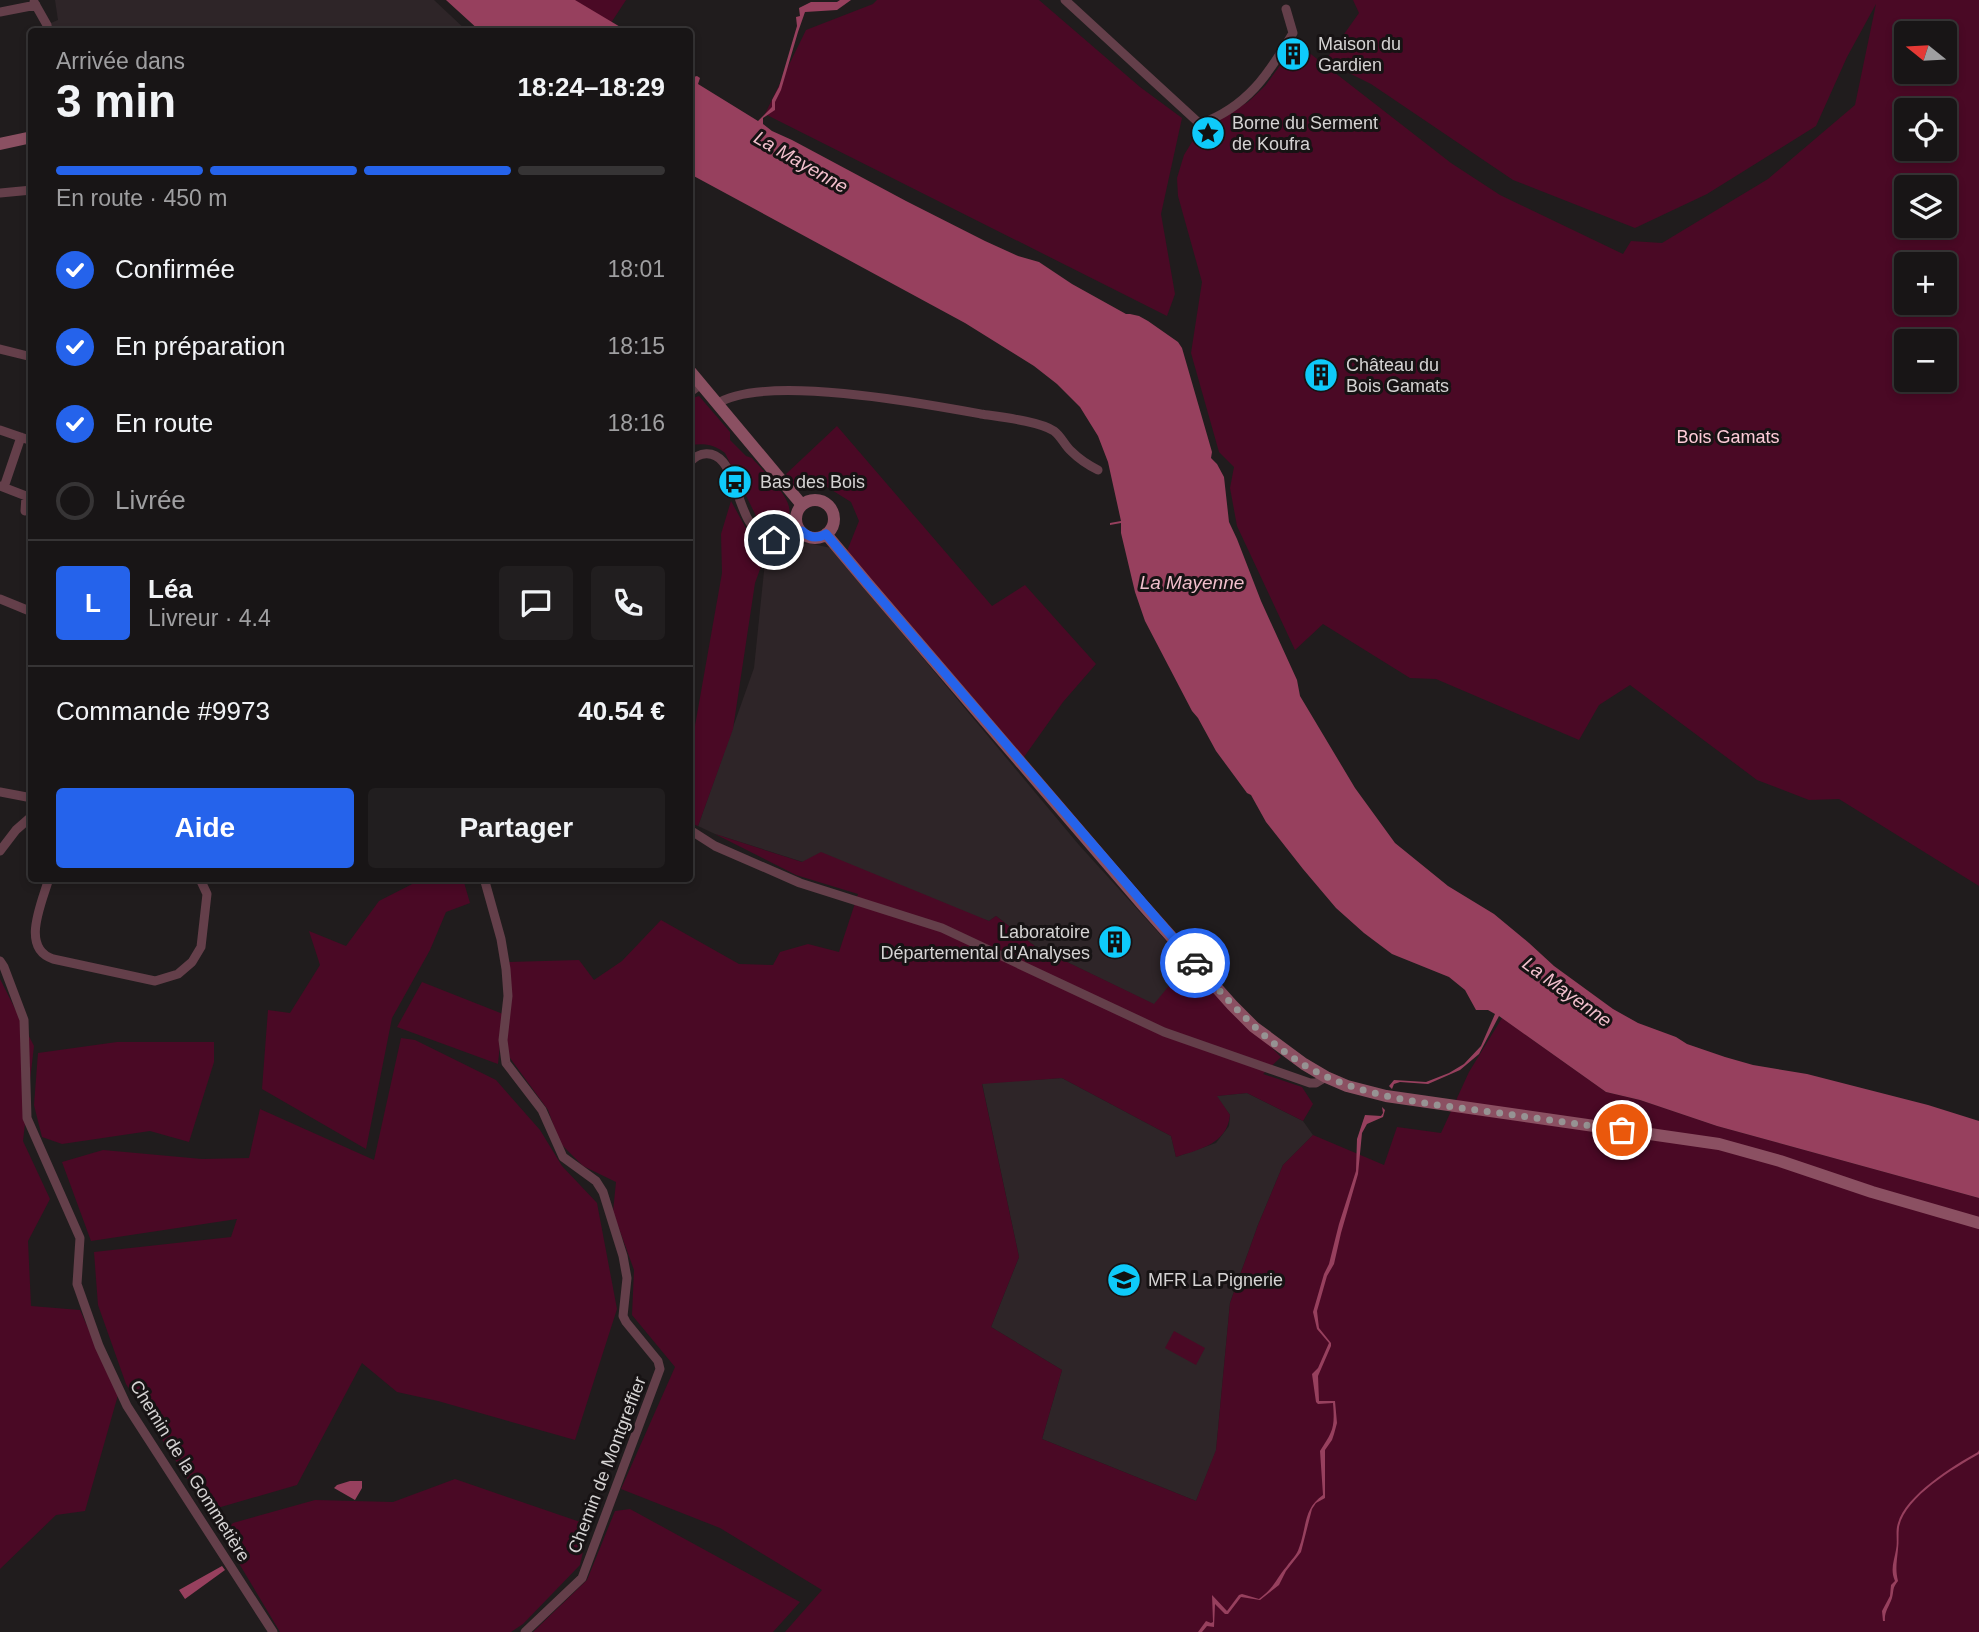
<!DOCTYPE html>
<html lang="fr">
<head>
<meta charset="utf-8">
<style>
  body { margin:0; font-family:Helvetica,sans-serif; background:#211e1f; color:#f1f3f6; height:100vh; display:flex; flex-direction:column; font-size:26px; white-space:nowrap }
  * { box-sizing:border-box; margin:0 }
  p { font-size:23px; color:#9f9fa1 }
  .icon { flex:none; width:38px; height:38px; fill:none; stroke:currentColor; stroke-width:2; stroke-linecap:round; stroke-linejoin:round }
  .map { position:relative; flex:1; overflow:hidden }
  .side { position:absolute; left:28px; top:28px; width:665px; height:854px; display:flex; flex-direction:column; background:#181516; border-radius:7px; box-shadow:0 4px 10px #0003,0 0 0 2px #363435 }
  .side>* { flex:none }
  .needle { width:46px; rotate:288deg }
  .tools { position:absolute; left:1894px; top:21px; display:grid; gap:14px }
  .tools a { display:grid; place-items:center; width:63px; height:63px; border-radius:7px; background:#181516; box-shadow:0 4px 10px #0003,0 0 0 2px #363435; font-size:35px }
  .pin { position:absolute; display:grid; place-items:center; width:60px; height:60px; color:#fff; margin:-30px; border:4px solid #fff; border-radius:50%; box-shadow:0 2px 7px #0007 }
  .courier { position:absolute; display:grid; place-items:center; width:70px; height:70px; margin:-35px; border:5px solid #2563eb; border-radius:50%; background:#fff; color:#222; box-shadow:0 2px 9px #0007 }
  .head em { font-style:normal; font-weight:600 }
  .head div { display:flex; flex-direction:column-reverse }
  .head { display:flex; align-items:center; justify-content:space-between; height:119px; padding:0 28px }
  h1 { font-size:46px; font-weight:600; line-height:52px }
  .bar { display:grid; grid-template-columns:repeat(4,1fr); gap:10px 7px; align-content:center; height:84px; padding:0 28px }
  .bar i { height:9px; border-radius:5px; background:#363435 }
  .bar .on { background:#2563eb }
  .bar p { grid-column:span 4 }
  .line { display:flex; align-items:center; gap:18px; padding:0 28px; border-top:2px solid #363435 }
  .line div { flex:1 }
  .round { display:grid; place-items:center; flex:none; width:74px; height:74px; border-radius:7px; background:#211e1f }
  ol { padding:0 28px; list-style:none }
  li { display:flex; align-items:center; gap:21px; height:77px }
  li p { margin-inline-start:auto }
  li .icon { padding:7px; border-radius:50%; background:#2563eb; color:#fff; stroke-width:4 }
  li:last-child { color:#9f9fa1 }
  li i { width:38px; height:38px; border:4px solid #363435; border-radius:50% }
  .action { display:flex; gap:14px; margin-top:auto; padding:14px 28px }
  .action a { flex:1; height:80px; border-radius:7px; background:#2563eb; color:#fff; font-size:28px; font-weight:600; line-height:80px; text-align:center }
  .action a+a { background:#211e1f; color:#f1f3f6 }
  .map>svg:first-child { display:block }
</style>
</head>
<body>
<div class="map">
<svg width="1979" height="1632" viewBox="0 0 1979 1632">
  <rect width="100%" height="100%" fill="#201c1d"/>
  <path fill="#2e2528" d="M55 0H434L467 31 51 32V23L58 20Z
    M808 543 831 548 1079 845 1187 964 1155 1005 1036 947 996 916 989 921 715 834 698 826 754 668 766 552Z
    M1062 1078 1171 1136 1176 1157 1216 1143 1229 1126 1230 1115 1216 1096 1247 1093 1303 1121 1313 1135 1283 1165 1258 1225 1230 1303 1216 1451 1196 1501 1042 1439 1062 1370 991 1327 1019 1257 982 1083Z"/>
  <path fill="#4a0925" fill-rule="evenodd" d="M563 0H626L607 29Z
    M877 0H1039L1140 87 1182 118 1161 214 1175 294 1167 316 765 114 806 30 873 4Z
    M1353 0H1979V886L1839 799 1809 800 1757 780 1630 685 1599 705 1579 740 1436 679 1410 678 1323 624 1295 650 1237 526 1230 488 1234 467 1219 452 1191 353 1202 282 1178 196 1177 178 1184 155 1192 142 1206 127 1248 102 1265 86 1284 60 1303 48 1451 163 1500 195 1623 254 1631 241 1662 243 1768 179 1855 105 1876 4 1847 57 1816 126 1707 194 1635 228 1513 180 1371 84 1325 61 1359 13ZM1906 33H1944V72H1906ZM1906 110H1944V149H1906ZM1906 187H1944V226H1906ZM1906 264H1944V303H1906ZM1906 341H1944V380H1906Z
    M699 396 730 432V440L746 456 752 458C762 470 786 492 789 507 793 528 772 535 757 518L725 453C714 444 704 443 690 445V399Z
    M837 426 992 606 1025 585 1096 664 1063 702 1024 757 847 551 859 521 851 502 827 487 797 490 786 474Z
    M731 501 754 543 767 550 755 583 733 729 698 826 690 823V754L722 573 721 534Z
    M715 834 802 862 821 852 989 921 996 916 1036 947 1154 1004 1187 964 1281 1057 1263 1074 1302 1087 1313 1104 1303 1121 1247 1093 1217 1096 1230 1115C1227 1144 1200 1149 1176 1157L1171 1136 1062 1078 982 1084 1019 1257 991 1327 1062 1370 1042 1439 1196 1501 1216 1450 1230 1303 1258 1225 1283 1165 1313 1135 1384 1165 1397 1127 1441 1133 1469 1072 1502 1018 1606 1092 1640 1100 1717 1126 1979 1198V1632H785L822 1590 720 1528 621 1489 675 1367 632 1315 634 1270 613 1212 616 1182 583 1166 560 1143 548 1110 507 1054V1015L509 962 579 960 594 980 622 961 661 920 739 964 773 965 780 952 808 944 839 952 858 894 796 875Z
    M422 879H463L470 903 446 912 430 950 392 1018 366 1149 262 1089 268 1010 290 1013 320 965 309 931 346 946 379 901Z
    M0 979 34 1046 23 1141 50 1199 28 1241 31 1306 80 1310 118 1395 85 1511 56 1515 0 1569Z
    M422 982 503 1014 498 1064 397 1027Z
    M401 1038 415 1040 496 1080 540 1130 562 1166 597 1203 617 1309 575 1440 438 1401 397 1392 362 1363 297 1485 214 1509 200 1498 126 1384 98 1305 94 1252 231 1237 237 1219 91 1241 62 1162 103 1150 202 1159 249 1158 260 1109 374 1160Z
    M117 1042H214V1062L189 1142 150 1131 62 1144 42 1137 34 1105 38 1053Z
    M1174 1331 1205 1348 1196 1365 1165 1348Z
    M455 1479 589 1525 580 1565 523 1624 511 1632H280L222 1535 233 1523 315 1500 393 1502Z
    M630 1509 800 1602 773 1632H533L587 1580 615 1511Z"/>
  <path fill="#97405e" d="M446 0H575L627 31H480Z
    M840 0H851L837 10 805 12 798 32 781 90 775 102V110L763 118V124L772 131 792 140 906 201 985 241 1018 256 1039 262 1072 284 1126 314H1130L1139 316 1148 321 1178 342 1182 348 1212 452 1211 458 1217 464 1224 477 1229 522 1237 539 1261 601 1297 680 1300 696 1355 788 1395 843 1448 886 1494 914 1529 943 1554 966 1613 1009 1638 1023 1676 1037 1687 1044 1725 1057 1753 1065 1807 1074 1928 1105 1979 1121V1198L1717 1126 1640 1100 1606 1092 1499 1016 1479 1054 1460 1070 1428 1084 1400 1082 1394 1084 1392 1089 1389 1086 1394 1080 1426 1082 1449 1073 1464 1064 1481 1046 1495 1014 1488 1010H1476L1465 990 1449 977 1392 954 1364 933 1336 908 1303 869 1266 822 1251 795 1247 793 1216 751 1198 718 1192 711 1145 621 1135 592 1121 533V523L1110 525V523L1121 521 1108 462 1098 436 1080 407 1057 384 1034 366 965 323 690 174V78L697 76 700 78 698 84 758 121 772 107V100L779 87 797 26 796 17 800 16 799 8 811 2H837Z
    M1382 1107 1385 1110 1383 1117 1367 1124 1362 1133 1358 1174 1341 1233 1334 1264 1327 1276 1317 1311 1319 1328 1331 1343V1346L1318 1376 1319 1401H1335L1337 1423 1334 1434 1332 1440 1325 1450V1498L1316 1503 1312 1509 1301 1552 1286 1571 1279 1585 1260 1600 1241 1597 1228 1614H1225L1215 1604 1214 1627 1207 1626 1202 1632H1198L1206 1621 1211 1623 1213 1622 1212 1595 1227 1611 1239 1595 1242 1594 1259 1599C1276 1586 1275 1580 1287 1566 1291 1560 1297 1555 1299 1548 1307 1527 1303 1509 1323 1495L1320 1451C1333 1431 1335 1428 1333 1403L1318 1404 1316 1402 1312 1374 1318 1368 1329 1343 1317 1329 1313 1312 1324 1274 1329 1264 1339 1224 1356 1171 1357 1139 1365 1115 1381 1116 1383 1113Z
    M1979 1450V1454C1954 1468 1905 1497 1899 1527 1898 1534 1899 1542 1898 1549 1897 1561 1895 1569 1898 1581 1892 1588 1894 1591 1892 1598 1889 1607 1884 1612 1885 1621H1883L1882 1611 1890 1596 1891 1585 1895 1581C1890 1570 1894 1561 1896 1550 1898 1541 1895 1531 1898 1523 1905 1496 1954 1465 1978 1452Z
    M350 1481H362V1488L355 1500 334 1488 337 1485Z
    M222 1566 225 1570 185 1599 179 1590Z"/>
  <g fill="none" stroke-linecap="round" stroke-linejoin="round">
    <path stroke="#643f4a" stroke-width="9" d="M1065 0 1200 124C1247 107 1268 75 1293 33L1286 9
      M34 2 47 25 48 32
      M0 12 36 5
      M0 193 32 190
      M0 349 32 357
      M690 392 701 384
      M717 404C762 373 927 404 981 414 1000 417 1039 421 1054 431 1061 436 1065 446 1071 451 1079 459 1088 465 1098 470
      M0 430 32 441
      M690 462C699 452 713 450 723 462 740 482 740 531 770 539 781 541 792 535 802 531
      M0 486 26 496 25 511
      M4 487 21 437
      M0 599 32 612
      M0 792 32 798
      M690 830 715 846 800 883 942 928 1164 1032 1310 1083H1316L1326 1077
      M0 851 16 830 32 816
      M49 878C42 903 20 948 53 959L155 981 178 974 192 962 201 947 207 894 200 879
      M484 878 501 939 506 969 508 996 503 1040 506 1063 542 1110 563 1157 596 1181 603 1192 623 1256 627 1278 623 1316 626 1322 658 1361 660 1369 582 1578 525 1632
      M0 961 4 967 24 1020 27 1118 80 1238 77 1284 99 1346 127 1406 273 1632"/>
    <path stroke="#8b5062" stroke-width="12" d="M0 144 32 137
      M690 371 802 505
      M796 519a19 19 0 1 1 38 0a19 19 0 1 1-38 0Z
      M826 534 868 584 1142 904 1232 1005 1254 1027 1304 1064 1326 1077 1347 1086 1386 1096 1719 1144 1780 1161 1872 1192 1979 1223"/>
  </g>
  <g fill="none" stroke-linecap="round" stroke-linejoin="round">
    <path stroke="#969393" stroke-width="7" stroke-dasharray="0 12.6" d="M1195 963C1228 1001 1261 1038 1304 1065 1358 1097 1422 1103 1484 1111 1530 1117 1576 1124 1622 1130"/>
    <path stroke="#2563eb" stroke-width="9" d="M774 540 786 538 802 531C810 538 817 539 826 534L868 584 1195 963"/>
  </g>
  <defs>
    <g id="building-disc" transform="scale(1.75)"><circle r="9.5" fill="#0ecafa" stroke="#171314"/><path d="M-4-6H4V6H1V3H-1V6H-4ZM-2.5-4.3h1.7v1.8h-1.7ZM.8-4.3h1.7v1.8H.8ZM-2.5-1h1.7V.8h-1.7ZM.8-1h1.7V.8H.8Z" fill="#111"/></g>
    <g id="sight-disc" transform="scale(1.75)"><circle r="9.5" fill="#0ecafa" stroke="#171314"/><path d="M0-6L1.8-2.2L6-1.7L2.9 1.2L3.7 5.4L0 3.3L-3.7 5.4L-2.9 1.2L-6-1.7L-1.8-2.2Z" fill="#111"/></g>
    <g id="bus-disc" transform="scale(1.75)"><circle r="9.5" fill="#0ecafa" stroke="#171314"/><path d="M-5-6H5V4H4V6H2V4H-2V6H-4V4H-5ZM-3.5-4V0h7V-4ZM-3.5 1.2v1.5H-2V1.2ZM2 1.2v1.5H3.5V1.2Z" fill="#111"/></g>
    <g id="university-disc" transform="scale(1.75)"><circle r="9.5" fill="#0ecafa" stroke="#171314"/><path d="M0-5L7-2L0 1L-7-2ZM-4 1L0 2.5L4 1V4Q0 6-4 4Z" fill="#111"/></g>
  </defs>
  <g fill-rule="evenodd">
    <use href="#building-disc" x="1293" y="54"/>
    <use href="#sight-disc" x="1208" y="133"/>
    <use href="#building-disc" x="1321" y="375"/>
    <use href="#bus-disc" x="735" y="482"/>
    <use href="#building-disc" x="1115" y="942"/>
    <use href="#university-disc" x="1124" y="1280"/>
  </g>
  <g text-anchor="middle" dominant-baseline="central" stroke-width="6" stroke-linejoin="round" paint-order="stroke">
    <g font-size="18" fill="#d5d3d3" stroke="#171314" text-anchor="start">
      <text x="1318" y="44">Maison du<tspan x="1318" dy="21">Gardien</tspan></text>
      <text x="1232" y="123">Borne du Serment<tspan x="1232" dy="21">de Koufra</tspan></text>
      <text x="1346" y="365">Château du<tspan x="1346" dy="21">Bois Gamats</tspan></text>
      <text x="760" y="482">Bas des Bois</text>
      <text x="1090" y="932" text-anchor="end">Laboratoire<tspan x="1090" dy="21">Départemental d'Analyses</tspan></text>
      <text x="1148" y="1280">MFR La Pignerie</text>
    </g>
    <g font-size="18" fill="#fecbd8" stroke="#171314">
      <text x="1728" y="437">Bois Gamats</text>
    </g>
    <g font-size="18" fill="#d5d3d3" stroke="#171314">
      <text transform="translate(607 1465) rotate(-69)">Chemin de Montgreffier</text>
      <text transform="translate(190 1471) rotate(58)">Chemin de la Gommetière</text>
    </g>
    <g font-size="19" font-style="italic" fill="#f1bfcc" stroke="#171314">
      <text transform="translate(801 162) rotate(30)">La Mayenne</text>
      <text x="1192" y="582">La Mayenne</text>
      <text transform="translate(1567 992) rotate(36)">La Mayenne</text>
    </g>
  </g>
</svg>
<div class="tools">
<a><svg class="needle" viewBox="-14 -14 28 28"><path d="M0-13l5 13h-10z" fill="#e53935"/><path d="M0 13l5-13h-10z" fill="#9f9fa1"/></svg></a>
<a><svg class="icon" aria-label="locate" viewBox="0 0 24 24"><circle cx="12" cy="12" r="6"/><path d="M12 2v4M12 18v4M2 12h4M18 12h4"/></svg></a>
<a><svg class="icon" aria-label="layers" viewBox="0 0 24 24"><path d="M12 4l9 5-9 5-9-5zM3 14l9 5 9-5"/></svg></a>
<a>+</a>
<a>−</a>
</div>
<div class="pin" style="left:1622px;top:1130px;background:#ea580c"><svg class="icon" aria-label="bag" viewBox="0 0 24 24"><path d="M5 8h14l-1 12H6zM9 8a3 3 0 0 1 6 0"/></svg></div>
<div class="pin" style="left:774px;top:540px;background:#1f2937"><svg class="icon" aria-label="home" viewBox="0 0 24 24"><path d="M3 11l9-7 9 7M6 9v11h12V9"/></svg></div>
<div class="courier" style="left:1195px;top:963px"><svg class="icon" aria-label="car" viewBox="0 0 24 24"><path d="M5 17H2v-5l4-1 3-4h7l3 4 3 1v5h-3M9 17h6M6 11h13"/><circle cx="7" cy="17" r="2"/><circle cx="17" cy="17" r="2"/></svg></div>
<section class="side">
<div class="head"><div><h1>3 min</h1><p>Arrivée dans</p></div><em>18:24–18:29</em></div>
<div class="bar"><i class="on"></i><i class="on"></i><i class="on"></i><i></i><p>En route · 450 m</p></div>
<ol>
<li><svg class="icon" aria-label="check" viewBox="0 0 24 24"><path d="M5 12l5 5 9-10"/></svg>Confirmée<p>18:01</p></li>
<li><svg class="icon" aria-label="check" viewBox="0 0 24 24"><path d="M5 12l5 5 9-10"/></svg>En préparation<p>18:15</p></li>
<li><svg class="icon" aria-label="check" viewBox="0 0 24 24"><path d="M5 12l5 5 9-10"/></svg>En route<p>18:16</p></li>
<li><i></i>Livrée</li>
</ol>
<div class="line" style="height:126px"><b class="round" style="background:#2563eb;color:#fff">L</b><div><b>Léa</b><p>Livreur · 4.4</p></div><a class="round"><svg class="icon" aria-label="chat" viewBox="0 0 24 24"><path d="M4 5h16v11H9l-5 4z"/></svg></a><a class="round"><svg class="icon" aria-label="phone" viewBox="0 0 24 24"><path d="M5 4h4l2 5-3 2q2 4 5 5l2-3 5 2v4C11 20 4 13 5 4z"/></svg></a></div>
<div class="line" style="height:91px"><div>Commande #9973</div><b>40.54 €</b></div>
<div class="action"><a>Aide</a><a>Partager</a></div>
</section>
</div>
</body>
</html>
